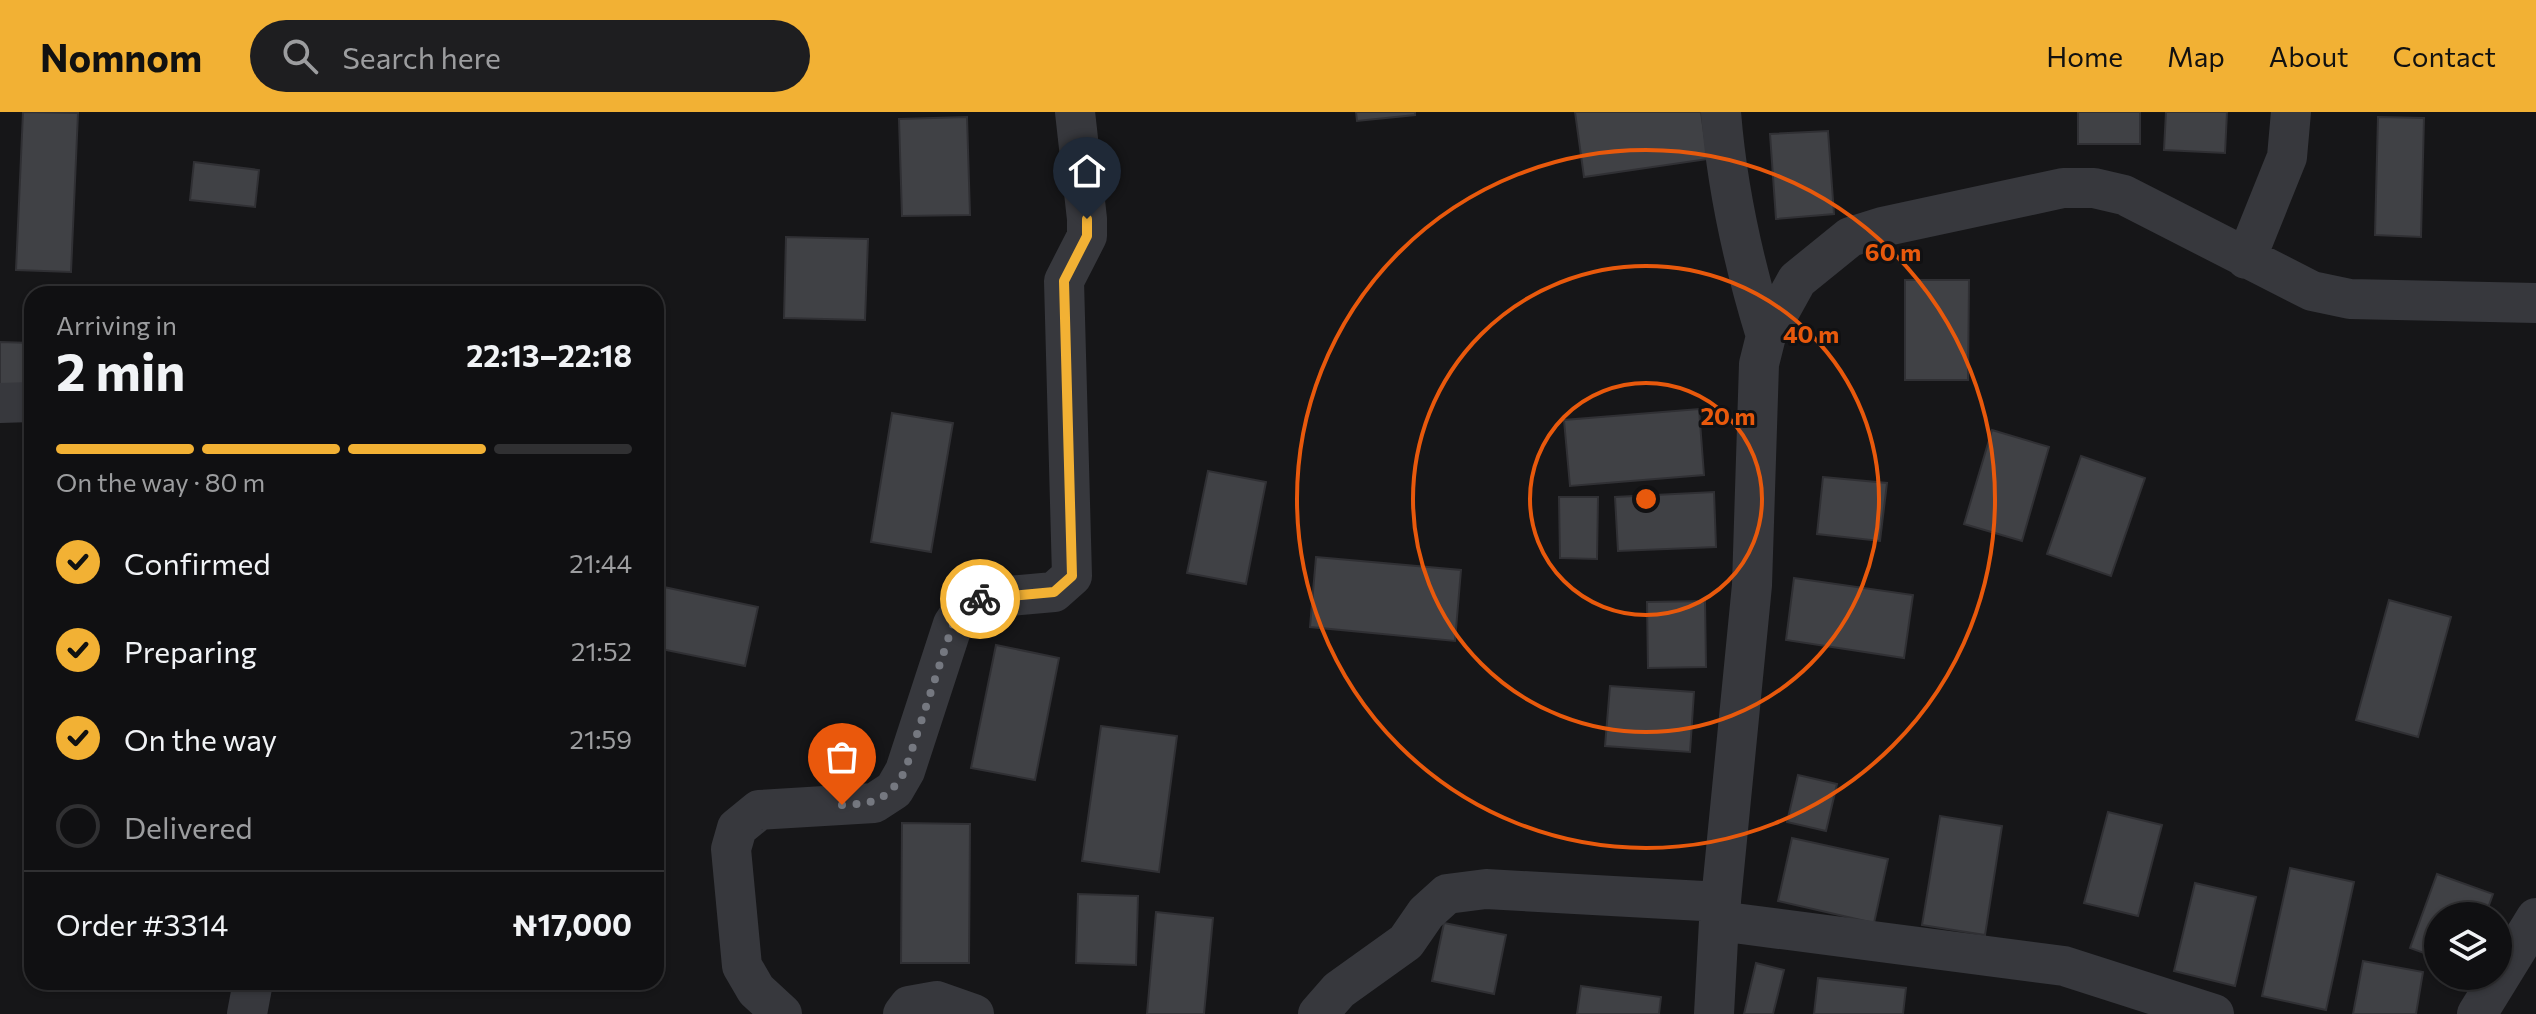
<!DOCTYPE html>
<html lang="en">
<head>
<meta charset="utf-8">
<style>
  body { margin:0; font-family:Commissioner,sans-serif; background:#1e1e20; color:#f1f3f6; height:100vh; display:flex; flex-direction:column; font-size:30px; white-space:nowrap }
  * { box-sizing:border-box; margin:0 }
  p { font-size:26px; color:#9c9d9f }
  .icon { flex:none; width:44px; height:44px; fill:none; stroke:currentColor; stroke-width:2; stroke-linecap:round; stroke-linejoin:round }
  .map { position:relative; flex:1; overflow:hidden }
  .sheet { position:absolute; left:24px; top:174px; width:640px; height:704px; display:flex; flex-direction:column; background:#101012; border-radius:24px; box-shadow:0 2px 6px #0004,0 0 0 2px #303032 }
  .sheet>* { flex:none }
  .controls { position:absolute; left:2424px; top:790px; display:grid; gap:16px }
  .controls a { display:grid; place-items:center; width:88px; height:88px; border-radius:50%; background:#101012; box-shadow:0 2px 6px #0004,0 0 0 2px #303032; font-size:40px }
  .pin { position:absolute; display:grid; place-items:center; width:68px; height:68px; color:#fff; margin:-82px -34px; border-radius:50% 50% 50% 0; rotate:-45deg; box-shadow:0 0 8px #0007 }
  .pin .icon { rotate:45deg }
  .courier { position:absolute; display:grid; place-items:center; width:80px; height:80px; margin:-40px; border:6px solid #f2b134; border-radius:50%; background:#fff; color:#222; box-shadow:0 2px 10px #0007 }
  .overview em { font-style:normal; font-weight:700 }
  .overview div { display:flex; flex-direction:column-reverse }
  .overview { display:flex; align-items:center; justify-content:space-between; height:136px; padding:0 32px }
  h1 { font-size:52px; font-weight:700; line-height:60px }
  .bar { display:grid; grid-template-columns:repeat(4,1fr); gap:12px 8px; align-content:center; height:96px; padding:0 32px }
  .bar i { height:10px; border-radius:6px; background:#303032 }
  .bar .current { background:#f2b134 }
  .bar p { grid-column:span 4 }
  .line { display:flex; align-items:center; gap:20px; padding:0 32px; border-top:2px solid #303032 }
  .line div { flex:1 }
  ol { padding:0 32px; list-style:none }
  li { display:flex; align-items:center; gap:24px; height:88px }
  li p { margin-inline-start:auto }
  li .icon { padding:8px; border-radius:50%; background:#f2b134; color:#111; stroke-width:4 }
  li:last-child { color:#9c9d9f }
  li i { width:44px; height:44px; border:4px solid #303032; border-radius:50% }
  header { display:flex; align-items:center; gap:48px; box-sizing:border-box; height:112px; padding:0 40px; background:#f2b134; color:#111 }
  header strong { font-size:38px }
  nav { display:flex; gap:44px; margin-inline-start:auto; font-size:28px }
  .search { width:560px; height:72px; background:#1e1e20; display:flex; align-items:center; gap:20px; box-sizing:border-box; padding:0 28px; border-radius:44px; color:#9c9d9f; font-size:30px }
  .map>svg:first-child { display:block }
</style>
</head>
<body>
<header>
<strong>Nomnom</strong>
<div class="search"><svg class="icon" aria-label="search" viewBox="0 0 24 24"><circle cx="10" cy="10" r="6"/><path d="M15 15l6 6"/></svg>Search here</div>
<nav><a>Home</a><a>Map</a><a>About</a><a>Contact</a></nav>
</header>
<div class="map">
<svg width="2536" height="902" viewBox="0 0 2536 902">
  <rect width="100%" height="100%" fill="#161618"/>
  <path fill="#404145" stroke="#303034" stroke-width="2" d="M23 0 78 1 71 160 16 158Z
    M1356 0H1415V3L1357 9Z
    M1575 0H1701L1708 47 1584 65Z
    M2078 0H2140V32H2078Z
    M2166 0H2227L2225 41 2164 38Z
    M967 5 970 103 902 104 899 7Z
    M2378 5 2424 6 2421 125 2375 123Z
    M1828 19 1834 102 1776 107 1770 22Z
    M194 50 259 58 255 95 190 88Z
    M786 125 868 127 865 208 784 206Z
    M1905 168H1969L1968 268H1905Z
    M0 230 32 231V278H0Z
    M1699 297 1704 363 1570 374 1564 308Z
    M892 301 953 311 931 440 871 430Z
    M1992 318 2049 335 2022 429 1964 412Z
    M2081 344 2145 366 2111 464 2047 442Z
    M1208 359 1266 370 1246 472 1187 461Z
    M1823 365 1887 371 1880 429 1817 422Z
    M1714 380 1716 435 1618 439 1615 385Z
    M1559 385H1598L1597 447 1560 446Z
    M1316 445 1461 458 1455 529 1310 515Z
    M1794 466 1913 483 1904 546 1786 528Z
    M664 475 758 495 745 554 656 536V514Z
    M2389 488 2451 505 2418 625 2356 608Z
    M1705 489 1706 555 1648 556 1647 490Z
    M996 533 1059 546 1035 668 971 656Z
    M1610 574 1694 580 1690 640 1605 634Z
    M1101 614 1177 624 1159 760 1082 749Z
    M1798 663 1837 672 1826 719 1787 710Z
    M2108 700 2162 713 2138 804 2084 791Z
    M1940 704 2002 714 1985 823 1922 813Z
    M902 711 970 712 969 851H901Z
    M1792 726 1888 747 1874 811 1778 789Z
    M2290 756 2354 770 2326 898 2262 884Z
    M2437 762 2493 782 2485 804H2438V846L2410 836Z
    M2195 771 2256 785 2235 874 2174 859Z
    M1078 782 1138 784 1136 853 1076 851Z
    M1156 800 1213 806 1204 902H1147Z
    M1444 811 1506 823 1494 882 1432 869Z
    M2363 849 2423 860 2416 902H2353Z
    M1756 851 1784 858 1773 902H1744Z
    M1818 866 1906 876 1903 902H1814Z
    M1581 874 1661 885 1659 902H1577Z"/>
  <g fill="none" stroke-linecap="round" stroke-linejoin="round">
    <path stroke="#37383d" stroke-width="40" d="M1721 0C1727 78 1743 149 1766 224
      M2246 147 2287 45 2291 0
      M0 291 32 290
      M1719 809 2064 854 2214 902
      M247 902 253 870
      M782 902 756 878 742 854 731 737 737 716 759 698 874 691 894 678 905 659 953 512 965 494 975 487 1054 480 1072 464 1064 169 1087 124V107L1075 0
      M903 902 909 894 937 889 974 902
      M1318 902 1339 878 1406 830 1426 801 1447 782 1486 777 1721 790
      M1714 902 1719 809 1752 473 1759 252 1766 224 1797 168 1850 125 1882 115 2063 76H2094L2124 83 2312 179 2350 187 2536 191
      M2477 902 2536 806"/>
  </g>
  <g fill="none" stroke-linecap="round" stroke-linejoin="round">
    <path stroke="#757880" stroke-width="8" stroke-dasharray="0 14.4" d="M842 693C876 691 887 689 905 659L953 512 965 494 980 487"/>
    <path stroke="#f2b134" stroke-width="10" d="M980 487 1054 480 1072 464 1064 169 1087 124V107"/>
  </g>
  <g fill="none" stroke="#e8590c" stroke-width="4">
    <circle cx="1646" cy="387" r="116"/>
    <circle cx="1646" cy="387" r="233"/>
    <circle cx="1646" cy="387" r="349"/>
  </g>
  <circle cx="1646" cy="387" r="12" fill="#e8590c" stroke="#111113" stroke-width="4"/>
  <g font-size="24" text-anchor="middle" font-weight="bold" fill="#e8590c" stroke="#111113" stroke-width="6" stroke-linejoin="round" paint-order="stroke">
    <text x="1893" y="149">60 m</text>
    <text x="1811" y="231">40 m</text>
    <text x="1728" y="313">20 m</text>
  </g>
</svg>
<div class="controls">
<a><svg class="icon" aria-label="layers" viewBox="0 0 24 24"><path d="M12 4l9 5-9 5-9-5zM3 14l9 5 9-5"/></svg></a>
</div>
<div class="pin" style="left:842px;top:693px;background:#ea580c"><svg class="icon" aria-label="bag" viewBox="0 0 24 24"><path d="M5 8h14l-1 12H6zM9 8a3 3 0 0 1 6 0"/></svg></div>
<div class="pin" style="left:1087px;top:107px;background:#1f2937"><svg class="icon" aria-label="home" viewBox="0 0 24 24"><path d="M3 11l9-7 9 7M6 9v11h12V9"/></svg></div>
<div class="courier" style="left:980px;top:487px"><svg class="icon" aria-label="bike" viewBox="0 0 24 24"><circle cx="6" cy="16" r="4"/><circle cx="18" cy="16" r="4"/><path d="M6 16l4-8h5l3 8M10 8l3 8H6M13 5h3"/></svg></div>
<section class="sheet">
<div class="overview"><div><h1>2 min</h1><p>Arriving in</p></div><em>22:13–22:18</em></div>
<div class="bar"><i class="current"></i><i class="current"></i><i class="current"></i><i></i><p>On the way · 80 m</p></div>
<ol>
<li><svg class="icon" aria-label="check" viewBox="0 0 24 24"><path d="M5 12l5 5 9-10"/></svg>Confirmed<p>21:44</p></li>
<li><svg class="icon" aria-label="check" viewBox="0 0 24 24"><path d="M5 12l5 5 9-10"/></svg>Preparing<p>21:52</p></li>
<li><svg class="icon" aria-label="check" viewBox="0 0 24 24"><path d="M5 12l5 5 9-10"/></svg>On the way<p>21:59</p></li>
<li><i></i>Delivered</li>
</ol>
<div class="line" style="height:104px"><div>Order #3314</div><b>₦17,000</b></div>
</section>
</div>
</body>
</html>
